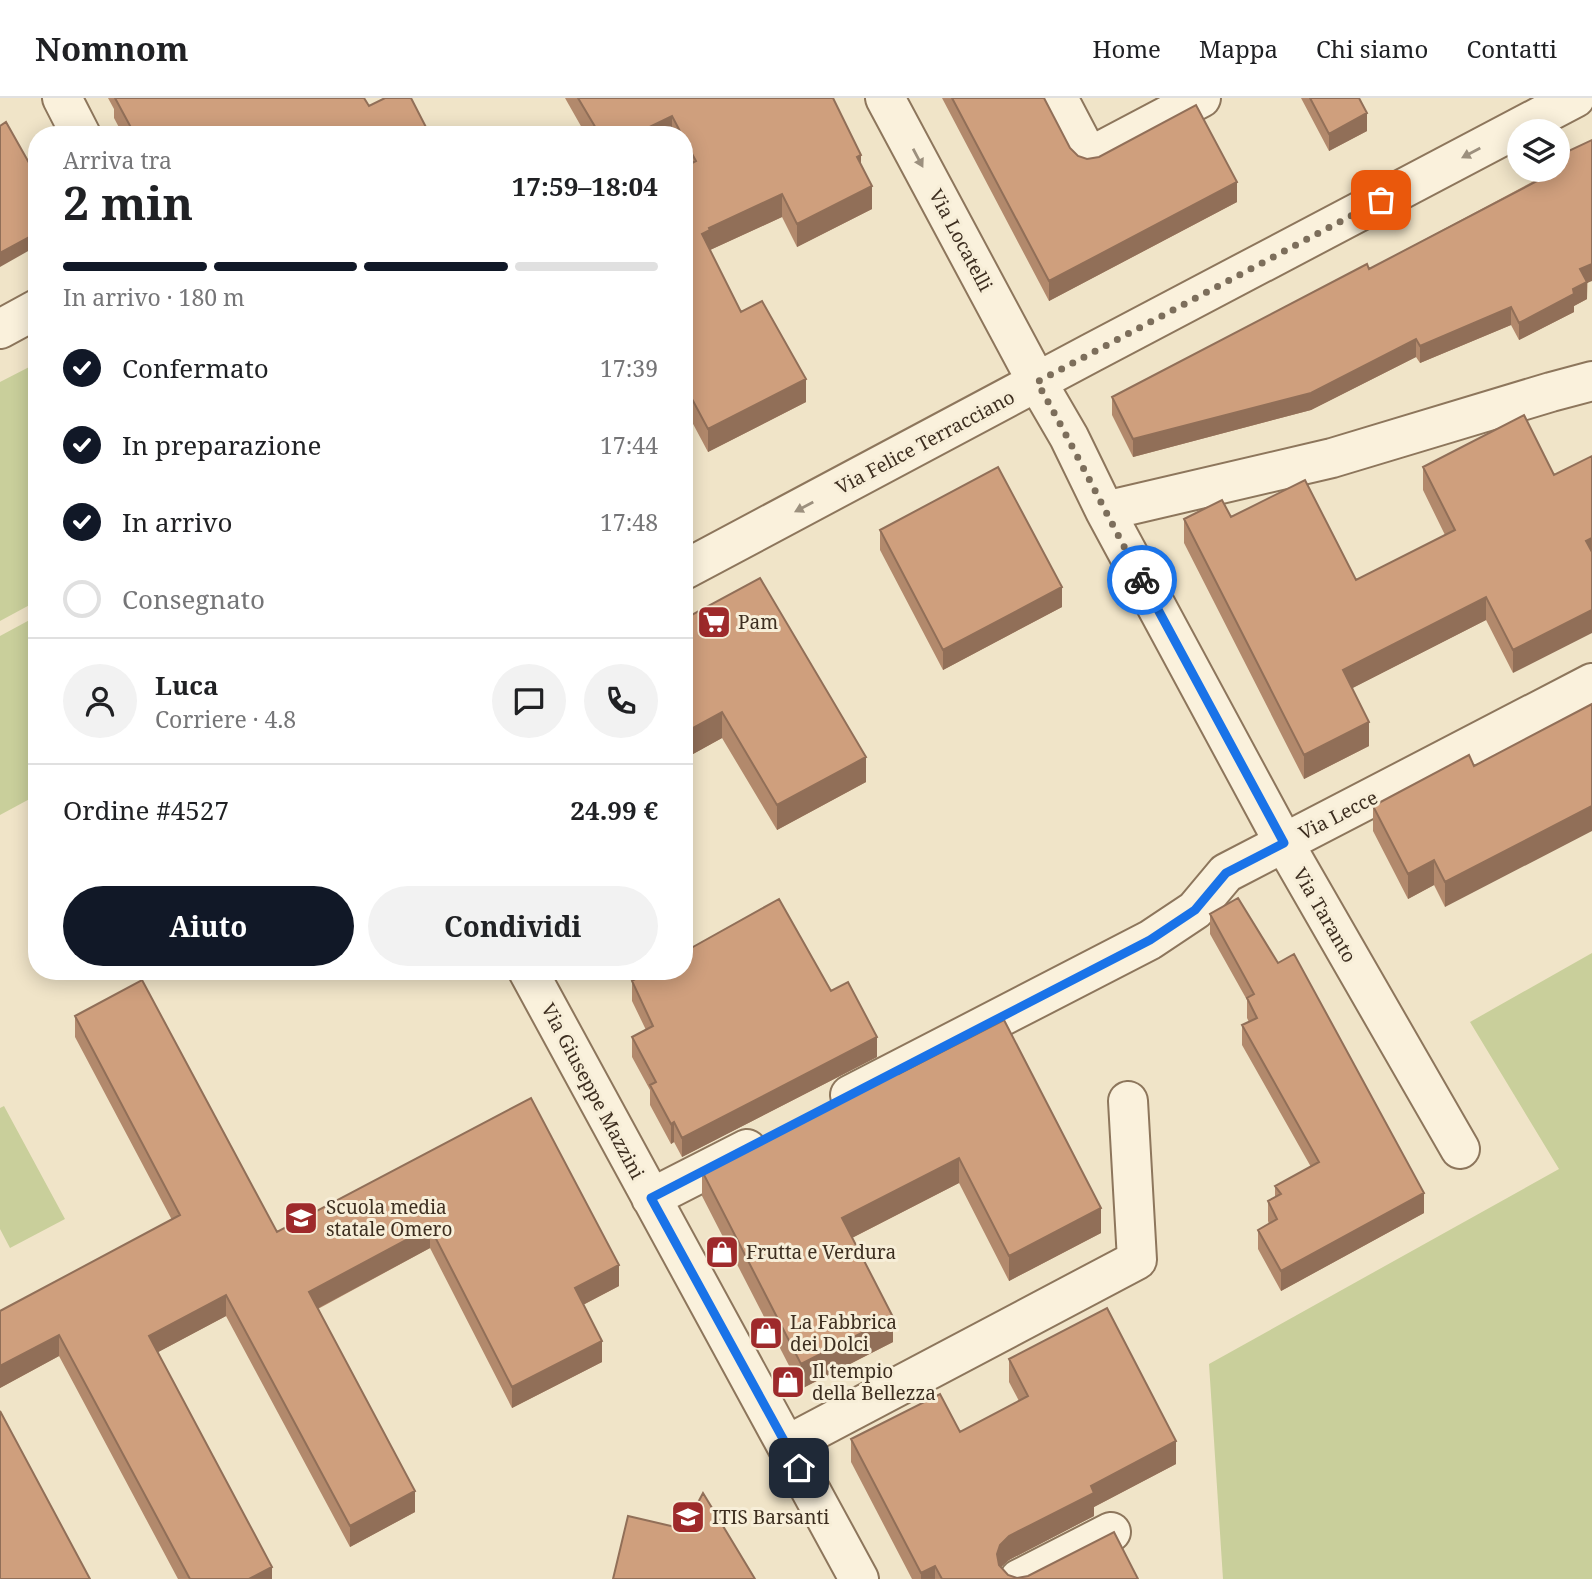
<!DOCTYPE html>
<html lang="it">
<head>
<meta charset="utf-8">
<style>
  body { margin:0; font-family:"Noto Serif",serif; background:#f2f2f2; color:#202124; height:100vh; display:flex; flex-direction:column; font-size:26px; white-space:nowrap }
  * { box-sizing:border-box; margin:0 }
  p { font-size:23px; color:#757577 }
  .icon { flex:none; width:38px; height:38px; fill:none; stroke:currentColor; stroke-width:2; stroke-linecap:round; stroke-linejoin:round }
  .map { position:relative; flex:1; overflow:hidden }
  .side { position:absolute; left:28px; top:28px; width:665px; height:854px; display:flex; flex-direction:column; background:#fff; border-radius:28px; box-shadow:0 4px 18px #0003 }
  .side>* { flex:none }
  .buttons { position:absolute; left:1507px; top:21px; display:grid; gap:14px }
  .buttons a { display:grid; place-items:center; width:63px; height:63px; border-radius:50%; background:#fff; box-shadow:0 4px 18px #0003; font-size:35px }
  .pin { position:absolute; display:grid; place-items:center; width:60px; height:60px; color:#fff; margin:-30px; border-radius:14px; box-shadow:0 4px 10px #0006 }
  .courier { position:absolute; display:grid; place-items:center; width:70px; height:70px; margin:-35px; border:5px solid #1a73e8; border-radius:50%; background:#fff; color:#222; box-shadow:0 2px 9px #0007 }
  .headline em { font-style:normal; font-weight:700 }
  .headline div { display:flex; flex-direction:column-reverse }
  .headline { display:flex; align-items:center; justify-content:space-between; height:119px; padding:0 35px }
  h1 { font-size:46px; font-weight:700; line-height:52px }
  .bar { display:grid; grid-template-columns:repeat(4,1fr); gap:10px 7px; align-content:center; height:84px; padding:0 35px }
  .bar i { height:9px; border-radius:5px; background:#e0e0e0 }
  .bar .on { background:#111827 }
  .bar p { grid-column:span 4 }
  .line { display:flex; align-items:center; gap:18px; padding:0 35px; border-top:2px solid #e0e0e0 }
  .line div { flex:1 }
  .round { display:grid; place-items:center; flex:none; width:74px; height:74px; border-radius:37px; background:#f2f2f2 }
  ol { padding:0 35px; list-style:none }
  li { display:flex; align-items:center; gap:21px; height:77px }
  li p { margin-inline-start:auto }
  li .icon { padding:7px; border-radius:50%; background:#111827; color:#fff; stroke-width:4 }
  li:last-child { color:#757577 }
  li i { width:38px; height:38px; border:4px solid #e0e0e0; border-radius:50% }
  .action { display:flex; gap:14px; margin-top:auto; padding:14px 35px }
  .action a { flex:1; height:80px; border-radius:42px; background:#111827; color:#fff; font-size:28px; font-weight:700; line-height:80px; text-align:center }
  .action a+a { background:#f2f2f2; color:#202124 }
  header { display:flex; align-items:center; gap:42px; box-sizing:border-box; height:98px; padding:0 35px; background:#fff; border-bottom:2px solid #e0e0e0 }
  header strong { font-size:33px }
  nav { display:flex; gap:38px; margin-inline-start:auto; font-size:24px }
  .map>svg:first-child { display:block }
</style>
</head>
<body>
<header>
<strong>Nomnom</strong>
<nav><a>Home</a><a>Mappa</a><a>Chi siamo</a><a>Contatti</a></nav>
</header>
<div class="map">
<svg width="1592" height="1481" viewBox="0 0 1592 1481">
  <rect width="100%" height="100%" fill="#f0e4c8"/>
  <path fill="#c9cf9b" d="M37 265V503L0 523V284Z
    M37 518V697L0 717V538Z
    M1592 855V1481H1223L1209 1266 1559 1071 1470 924Z
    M4 1008 65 1121 10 1150 0 1131V1010Z"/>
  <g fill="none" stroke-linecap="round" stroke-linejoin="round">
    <g stroke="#8d765c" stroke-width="42">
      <path id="minor" d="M62 0 81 37
        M885 0 1037 284 1069 339 1105 413 1284 745 1460 1051
        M1058 0 1089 59 1201 0
        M0 231 37 211
        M1105 413 1332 360 1551 294 1592 283
        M684 472 1091 255 1575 0
        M528 873 859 1481
        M850 997 1150 842 1195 812 1226 775 1592 585
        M651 1100 747 1051
        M787 1347 1137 1162 1128 1003
        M1019 1481 1111 1434"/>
    </g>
    <use href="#minor" stroke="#faf1dc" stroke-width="38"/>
  </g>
  <path fill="#b2896c" d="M108 0H364L369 8 430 37H123L114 20V11Z
    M565 0H833L861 68 872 111 797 149 782 119 710 152 741 214 806 304 708 354 684 309V69L686 68 684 64V37H586Z
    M942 0H1044L1070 50 1078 58 1237 104 1049 203Z
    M1301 0H1359L1367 33 1329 53Z
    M1592 42 1587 201 1574 208V214L1519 242 1511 227 1420 265 1416 259 1311 312 1133 359 1112 317V299L1369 171 1560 69V57Z
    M1524 317 1513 575 1486 522 1352 590 1369 648 1304 681 1184 445V421L1231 419 1356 482 1445 437 1423 392V369Z
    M880 432 1062 509 943 572 880 452Z
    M684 521 866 684 777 732 722 640 684 661Z
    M1469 657 1445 809 1434 787 1408 801 1373 733V708Z
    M1210 816 1424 1115 1281 1193 1258 1151V1132L1269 1126 1268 1123V1103L1275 1099V1088L1311 1069 1242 947V927L1249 924 1247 920V902L1210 836Z
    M632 883 831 893 877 959 682 1059 674 1044 671 1046 650 1007V992L632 959V939L646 932 632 903Z
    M75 918 277 1134 531 1000 619 1188 583 1207 602 1264 512 1310 430 1150 318 1211 415 1414 350 1449 226 1218 158 1254 272 1481H178L59 1258 0 1290V1213L172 1122 75 939Z
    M899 976 1101 1135 1009 1183 959 1085 852 1140 893 1244 801 1291 702 1098V1073Z
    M1009 1261 1176 1366 1094 1409V1418L1009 1462 1001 1469 1008 1477 1017 1480 1138 1481H912L851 1364V1341L960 1334 1019 1303 1009 1284Z"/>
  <path fill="#916f58" d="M1367 15V33L1329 53V36Z
    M672 18V37H633Z
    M861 57V80L857 59Z
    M1237 84V104L1049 203V183Z
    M872 88V111L797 149V126Z
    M782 96V119L710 152 702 136 709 130Z
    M37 135V148L0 169V155Z
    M1592 166V183L1587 185V201L1574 208V214L1519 242V225L1573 191 1580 171Z
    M1511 209V227L1420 265V248Z
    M1416 241V259L1311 312 1133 359V341Z
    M806 281V304L708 354V331Z
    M1592 440V463L1586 443Z
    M1062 489V509L943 572V552Z
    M1486 499V522L1343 595V572Z
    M1592 512V535L1513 575V552Z
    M722 614V640L684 661V635Z
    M1369 624V648L1304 681V657Z
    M866 659V684L777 732V707Z
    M1592 708V733L1445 809V784Z
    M1434 762V787L1408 801V776Z
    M877 939V959L682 1059V1040Z
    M674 1024V1044L671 1046V1026Z
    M959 1060V1085L842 1145V1120Z
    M1424 1095V1115L1281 1193V1173Z
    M1101 1110V1135L1009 1183V1158Z
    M430 1129V1150L309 1215V1194Z
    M619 1167V1188L575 1211V1190Z
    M226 1197V1218L149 1259V1238Z
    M893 1219V1244L801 1291V1266Z
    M59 1237V1258L0 1290V1268Z
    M602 1243V1264L512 1310V1289Z
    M1176 1343V1366L1094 1409V1418L1009 1462 1000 1470 997 1456 1000 1447 1009 1438 1091 1388Z
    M415 1393V1414L350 1449V1428Z
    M935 1468V1481H921V1475Z
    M272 1469V1481H249Z"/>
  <path fill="#cf9f7d" stroke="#916f58" stroke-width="2" d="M115 0H364L369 8 385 0H411L430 37H135Z
    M578 0H833L861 57 857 59 872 88 797 126 782 96 709 130 710 132 702 136 741 214 762 203 806 281 708 331 684 286V69L696 63 684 41V37H682L672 18 633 37H600Z
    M952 0H1044L1070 50 1078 58 1087 61 1099 59 1196 7 1237 84 1049 183Z
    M1310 0H1359L1367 15 1329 36Z
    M6 24 37 79V135L0 155V28Z
    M1592 42V166L1580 171 1587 184 1573 191 1574 196 1519 225 1511 209 1420 248 1416 241 1311 295 1133 341 1112 299 1367 166 1369 171 1558 72 1565 67 1560 57Z
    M1524 317 1554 377 1592 358V440L1586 443 1592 454V512L1513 552 1486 499 1343 572 1369 624 1304 657 1184 421 1222 402 1231 419 1305 382 1356 482 1455 432 1423 369Z
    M998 369 1062 489 943 552 880 432Z
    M760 480 866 659 777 707 722 614 684 635V521Z
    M1592 606V708L1445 784 1434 762 1408 776 1373 708 1469 657 1474 668Z
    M1238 800 1278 865 1294 856 1424 1095 1281 1173 1258 1132 1277 1121 1268 1103 1281 1096 1275 1088 1319 1064 1242 927 1257 920 1247 900 1254 896 1210 816Z
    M779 801 831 893 848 884 877 939 682 1040 674 1024 671 1026 650 987 656 984 632 939 653 928 632 883 650 873H684V854Z
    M142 882 277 1134 531 1000 619 1167 575 1190 602 1243 512 1289 430 1129 309 1194 415 1393 350 1428 226 1197 149 1238 272 1469 249 1481H190L59 1237 0 1268V1213L180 1117 75 918Z
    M1004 922 1101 1110 1009 1158 959 1060 842 1120 893 1219 801 1266 702 1073 897 972 899 976Z
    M1107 1210 1176 1343 1091 1388 1094 1395 1009 1438 1000 1447 997 1456 999 1467 1008 1477 1017 1480 1028 1478 1114 1434 1138 1481H942L935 1468 921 1475 851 1341 940 1296 960 1334 1028 1298 1009 1261Z
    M0 1313 90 1481H0Z
    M703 1395 755 1481H613L628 1418 684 1431Z"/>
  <defs><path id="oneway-solid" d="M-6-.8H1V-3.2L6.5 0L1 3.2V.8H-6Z" transform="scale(1.75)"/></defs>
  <g fill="#9c907e">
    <use href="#oneway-solid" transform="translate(1471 55) rotate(152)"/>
    <use href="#oneway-solid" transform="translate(918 60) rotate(62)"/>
    <use href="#oneway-solid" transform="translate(804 409) rotate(152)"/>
  </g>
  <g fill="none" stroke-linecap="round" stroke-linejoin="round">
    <path stroke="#7c6e5b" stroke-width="7" stroke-dasharray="0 12.6" d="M1142 482C1106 416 1074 349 1037 284L1381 102"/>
    <path stroke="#1a73e8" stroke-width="9" d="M799 1370 651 1100 1150 842 1195 812 1226 775 1284 745 1142 482"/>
  </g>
  <defs>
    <g id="supermarket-square" transform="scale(1.75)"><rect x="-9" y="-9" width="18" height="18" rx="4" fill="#9e2a2b" stroke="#f7eed8"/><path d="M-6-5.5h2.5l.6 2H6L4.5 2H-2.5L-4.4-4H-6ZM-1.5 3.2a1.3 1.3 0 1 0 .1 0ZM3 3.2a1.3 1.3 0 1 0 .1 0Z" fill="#fff"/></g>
    <g id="school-square" transform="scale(1.75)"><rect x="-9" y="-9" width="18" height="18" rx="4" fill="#9e2a2b" stroke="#f7eed8"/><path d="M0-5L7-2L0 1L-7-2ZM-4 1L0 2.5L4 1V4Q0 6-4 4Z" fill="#fff"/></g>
    <g id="shop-square" transform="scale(1.75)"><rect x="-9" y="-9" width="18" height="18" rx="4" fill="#9e2a2b" stroke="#f7eed8"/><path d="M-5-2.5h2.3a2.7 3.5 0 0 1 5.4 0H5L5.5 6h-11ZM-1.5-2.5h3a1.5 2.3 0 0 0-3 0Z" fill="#fff"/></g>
  </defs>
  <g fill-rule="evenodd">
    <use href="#supermarket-square" x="714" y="524"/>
    <use href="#school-square" x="301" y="1120"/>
    <use href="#shop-square" x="722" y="1154"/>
    <use href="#shop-square" x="766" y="1235"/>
    <use href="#shop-square" x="788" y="1284"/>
    <use href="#school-square" x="688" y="1419"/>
  </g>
  <g text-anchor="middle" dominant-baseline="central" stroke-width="6" stroke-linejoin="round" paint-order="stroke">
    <g font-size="19" fill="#3d2e20" stroke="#f7eed8">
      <text transform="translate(961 142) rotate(62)">Via Locatelli</text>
      <text transform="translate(925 344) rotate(-28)">Via Felice Terracciano</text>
      <text transform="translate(1338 717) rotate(-27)">Via Lecce</text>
      <text transform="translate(1325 817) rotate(60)">Via Taranto</text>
      <text transform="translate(593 993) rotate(62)">Via Giuseppe Mazzini</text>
    </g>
    <g font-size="19" fill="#3d2e20" stroke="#f7eed8" text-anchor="start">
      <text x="738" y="524">Pam</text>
      <text x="326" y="1109">Scuola media<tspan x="326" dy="22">statale Omero</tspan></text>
      <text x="746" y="1154">Frutta e Verdura</text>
      <text x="790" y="1224">La Fabbrica<tspan x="790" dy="22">dei Dolci</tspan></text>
      <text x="812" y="1273">Il tempio<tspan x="812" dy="22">della Bellezza</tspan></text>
      <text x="712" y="1419">ITIS Barsanti</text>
    </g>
  </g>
</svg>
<div class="buttons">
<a><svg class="icon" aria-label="layers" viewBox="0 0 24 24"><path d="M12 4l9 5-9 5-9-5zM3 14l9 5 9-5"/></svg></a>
</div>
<div class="pin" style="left:1381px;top:102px;background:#ea580c"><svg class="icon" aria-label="bag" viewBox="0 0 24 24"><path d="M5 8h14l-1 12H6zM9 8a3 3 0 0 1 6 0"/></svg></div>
<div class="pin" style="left:799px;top:1370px;background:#1f2937"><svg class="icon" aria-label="home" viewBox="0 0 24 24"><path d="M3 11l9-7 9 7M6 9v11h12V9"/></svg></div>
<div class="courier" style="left:1142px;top:482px"><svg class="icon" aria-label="bike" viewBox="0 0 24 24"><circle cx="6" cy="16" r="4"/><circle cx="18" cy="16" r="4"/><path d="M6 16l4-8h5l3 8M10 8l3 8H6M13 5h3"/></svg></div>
<section class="side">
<div class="headline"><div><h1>2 min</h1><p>Arriva tra</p></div><em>17:59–18:04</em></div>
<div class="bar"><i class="on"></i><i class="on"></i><i class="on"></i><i></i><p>In arrivo · 180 m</p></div>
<ol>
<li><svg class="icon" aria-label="check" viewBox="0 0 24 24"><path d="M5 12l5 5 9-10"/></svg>Confermato<p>17:39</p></li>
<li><svg class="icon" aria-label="check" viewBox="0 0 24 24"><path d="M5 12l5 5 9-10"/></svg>In preparazione<p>17:44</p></li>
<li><svg class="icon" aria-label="check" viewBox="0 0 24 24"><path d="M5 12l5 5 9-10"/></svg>In arrivo<p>17:48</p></li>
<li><i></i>Consegnato</li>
</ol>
<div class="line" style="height:126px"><a class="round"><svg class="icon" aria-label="person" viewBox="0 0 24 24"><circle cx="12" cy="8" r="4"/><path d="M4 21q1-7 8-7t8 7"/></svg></a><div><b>Luca</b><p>Corriere · 4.8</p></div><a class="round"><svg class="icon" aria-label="chat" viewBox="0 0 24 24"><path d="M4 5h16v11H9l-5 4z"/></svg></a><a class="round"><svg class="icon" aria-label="phone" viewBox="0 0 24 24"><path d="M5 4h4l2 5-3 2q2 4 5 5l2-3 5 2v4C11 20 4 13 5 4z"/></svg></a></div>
<div class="line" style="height:91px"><div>Ordine #4527</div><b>24.99 €</b></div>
<div class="action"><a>Aiuto</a><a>Condividi</a></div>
</section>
</div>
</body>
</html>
